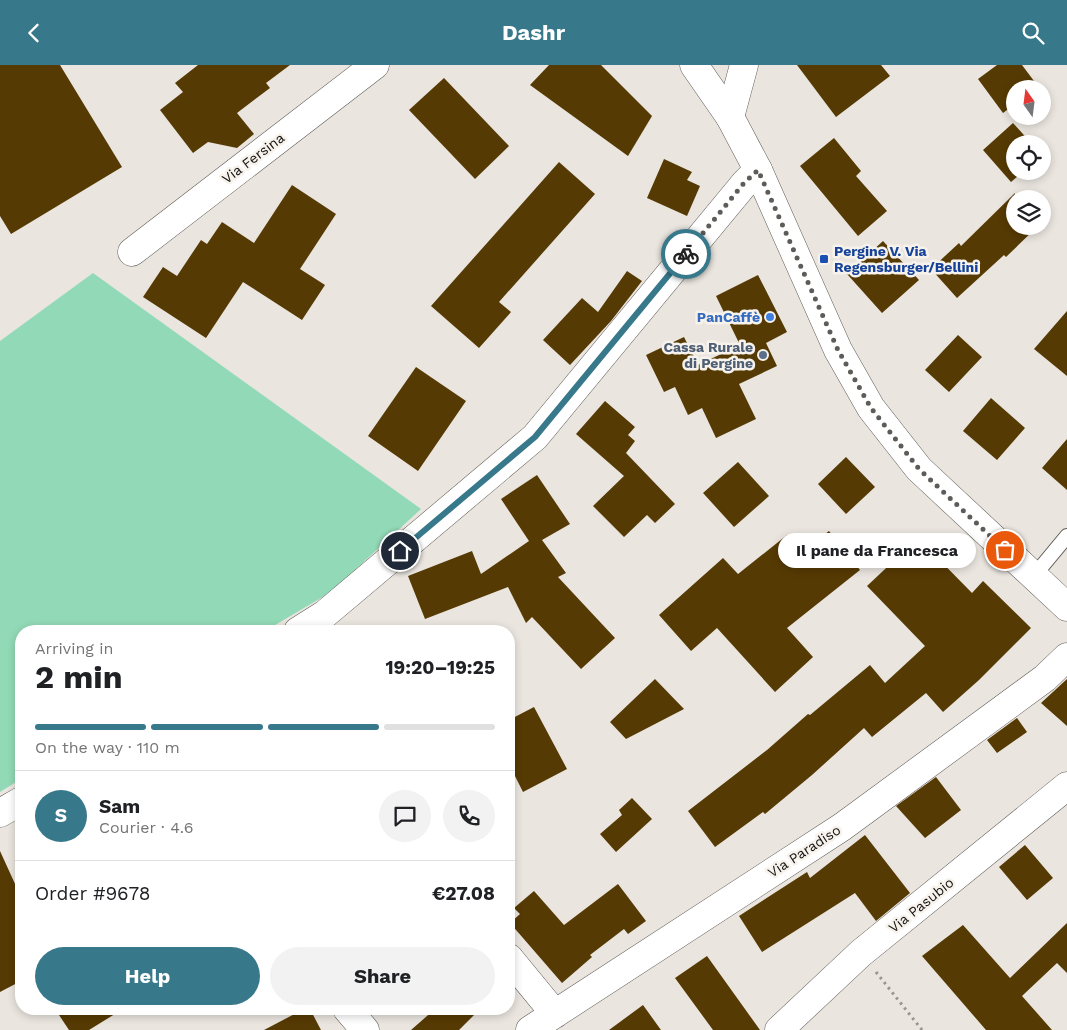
<!DOCTYPE html>
<html lang="en">
<head>
<meta charset="utf-8">
<style>
  body { margin:0; font-family:"Work Sans",sans-serif; background:#f2f2f2; color:#202124; height:100vh; display:flex; flex-direction:column; font-size:19px; white-space:nowrap }
  * { box-sizing:border-box; margin:0 }
  p { font-size:16px; color:#757577 }
  .icon { flex:none; width:28px; height:28px; fill:none; stroke:currentColor; stroke-width:2; stroke-linecap:round; stroke-linejoin:round }
  .map { position:relative; flex:1; overflow:hidden }
  .panel { position:absolute; left:15px; top:560px; width:500px; height:390px; display:flex; flex-direction:column; background:#fff; border-radius:20px; box-shadow:0 2px 8px #0003 }
  .panel>* { flex:none }
  .needle { width:32px; rotate:346deg }
  .fabs { position:absolute; left:1006px; top:15px; display:grid; gap:10px }
  .fabs a { display:grid; place-items:center; width:45px; height:45px; border-radius:50%; background:#fff; box-shadow:0 2px 8px #0003; font-size:25px }
  .pin { position:absolute; display:grid; place-items:center; width:42px; height:42px; color:#fff; margin:-21px; border:2px solid #fff; border-radius:50%; box-shadow:0 1px 5px #0007 }
  .courier { position:absolute; display:grid; place-items:center; width:50px; height:50px; margin:-25px; border:4px solid #37788b; border-radius:50%; background:#fff; color:#222; box-shadow:0 1px 6px #0007 }
  .bubble { position:absolute; height:35px; border-radius:18px; background:#fff; box-shadow:0 2px 8px #0003; font-size:16px; font-weight:700; line-height:35px; text-align:center }
  .summary em { font-style:normal; font-weight:700 }
  .summary div { display:flex; flex-direction:column-reverse }
  .summary { display:flex; align-items:center; justify-content:space-between; height:85px; padding:0 20px }
  h1 { font-size:32px; font-weight:700; line-height:38px }
  .bar { display:grid; grid-template-columns:repeat(4,1fr); gap:8px 5px; align-content:center; height:60px; padding:0 20px }
  .bar i { height:6px; border-radius:4px; background:#e0e0e0 }
  .bar .active { background:#37788b }
  .bar p { grid-column:span 4 }
  .line { display:flex; align-items:center; gap:12px; padding:0 20px; border-top:1px solid #e0e0e0 }
  .line div { flex:1 }
  .round { display:grid; place-items:center; flex:none; width:52px; height:52px; border-radius:26px; background:#f2f2f2 }
  .cta { display:flex; gap:10px; margin-top:auto; padding:10px 20px }
  .cta a { flex:1; height:58px; border-radius:30px; background:#37788b; color:#fff; font-size:20px; font-weight:700; line-height:58px; text-align:center }
  .cta a+a { background:#f2f2f2; color:#202124 }
  header { display:flex; justify-content:space-between; align-items:center; height:65px; padding:0 20px; background:#37788b; color:#fff; font-size:22px; font-weight:700 }
  .map>svg:first-child { display:block }
</style>
</head>
<body>
<header><svg class="icon" aria-label="back" viewBox="0 0 24 24"><path d="M15 5l-7 7 7 7"/></svg>Dashr<svg class="icon" aria-label="search" viewBox="0 0 24 24"><circle cx="10" cy="10" r="6"/><path d="M15 15l6 6"/></svg></header>
<div class="map">
<svg width="1067" height="965" viewBox="0 0 1067 965">
  <rect width="100%" height="100%" fill="#eae5df"/>
  <path fill="#92dab7" d="M93 208 421 444 331 527 265 566H21V714L0 727V276Z"/>
  <path fill="#563a03" d="M0 0H60L122 102 11 169 0 151Z
    M198 0H290L266 18 270 23 237 48 254 69 237 83 208 77 193 88 160 45 183 27 175 18Z
    M549 0H601L652 51 628 91 530 20Z
    M797 0H881L890 11 836 52Z
    M997 0H1022L1040 24H1015V39L1003 48 978 14Z
    M444 13 509 81 475 114 409 45Z
    M1013 58 1032 79H1015V106H1024L1011 117 983 85Z
    M834 73 861 106 856 111 887 146 858 171 800 101Z
    M664 94 692 107 687 115 700 121 687 151 647 133Z
    M559 97 595 129 499 237 511 247 479 283 431 241Z
    M292 120 336 149 300 204 325 220 302 255 243 217 206 273 143 232 163 202 177 211 201 175 207 179 222 157 254 178Z
    M1015 128V161H1038L1006 192 1004 190 957 233 931 204 959 178 961 181Z
    M883 176 919 215 882 248 847 209Z
    M627 206 642 216 611 256 570 300 543 275 582 233 598 247Z
    M758 210 787 267 766 278 777 301 739 319 756 354 716 373 702 343 688 350 675 322 664 327 646 290 684 272 698 300 740 280 716 231Z
    M1067 246V311L1034 284Z
    M958 270 982 292 949 327 925 305Z
    M416 302 466 336 418 406 368 371Z
    M991 333 1025 363 997 395 963 366Z
    M605 336 635 362 628 370 635 376 626 388 675 439 655 458 647 450 624 472 593 441 624 411 576 369Z
    M1067 374V425L1042 403Z
    M846 392 875 422 846 449 818 419Z
    M738 397 769 431 734 462 703 428Z
    M537 410 570 459 542 475 566 508 558 512 615 573 581 604 532 552 526 558 508 522 425 554 408 511 472 486 481 509 529 476 501 434Z
    M829 466 860 505 787 563 813 592 775 627 717 563 691 586 659 550 723 493 738 509 787 470 801 488Z
    M918 473 972 528 983 516 1031 563 979 615 943 647 926 628 872 672 864 663 812 710 765 749 763 747 715 782 688 746 767 685 808 649 810 650 870 600 885 618 925 581 867 521Z
    M655 614 684 644 626 674 610 657Z
    M1067 614V661L1041 638Z
    M534 642 567 704 523 727 509 699V655Z
    M1017 653 1027 667 997 688 987 675Z
    M936 712 961 745 925 773 896 741Z
    M632 733 652 754 616 787 600 769 622 750 619 745Z
    M865 770 910 828 876 856 855 828 762 887 739 851 807 807 810 813Z
    M1025 780 1053 813 1027 835 999 802Z
    M0 786 21 832V916L0 927Z
    M618 819 646 856 628 869 624 864 590 890 592 892 562 918 510 858 520 849 514 843 534 826 564 860Z
    M1067 858V908L1057 898 1022 931 1052 965H986L922 891 963 860 1010 913Z
    M707 891 760 965H713L675 913Z
    M643 940 661 965H609Z
    M55 944H123L89 965H69Z
    M304 944H310L321 965H264Z
    M435 944H480L459 965H411Z"/>
  <g fill="none" stroke-linecap="round" stroke-linejoin="round">
    <g stroke="#615d58" stroke-width="16">
      <path id="service" d="M1033 512 1067 471"/>
    </g>
    <g stroke="#615d58" stroke-width="29">
      <path id="minor" d="M730 52 744 0
        M132 187 375 0
        M298 566 325 549 535 372 745 118 758 105
        M0 748 21 736
        M509 893 555 949
        M347 944 365 965
        M530 965 842 762 1045 613 1067 592
        M779 965 861 888 1067 721"/>
    </g>
    <g stroke="#615d58" stroke-width="29">
      <path id="secondary" d="M694 0 730 52 758 105 838 285 871 343 919 404 1067 542"/>
    </g>
    <path stroke="#999591" stroke-width="3" stroke-dasharray="2.5 4" stroke-linecap="butt" d="M876 907 922 965"/>
    <use href="#service" stroke="#fff" stroke-width="14"/>
    <use href="#minor" stroke="#fff" stroke-width="28"/>
    <use href="#secondary" stroke="#fff" stroke-width="28"/>
  </g>
  <g fill="none" stroke-linecap="round" stroke-linejoin="round">
    <path stroke="#5e5c58" stroke-width="5" stroke-dasharray="0 9" d="M686 189 744 118 758 105 838 285 871 343 919 404 1005 485"/>
    <path stroke="#37788b" stroke-width="6" d="M400 486 535 372 686 189"/>
  </g>
  <rect fill="#1a4fb4" stroke="#f7f3ec" stroke-width="2" x="819" y="189" width="10" height="10" rx="2.5"/>
  <circle fill="#3f7fe0" stroke="#f7f3ec" stroke-width="2" cx="770" cy="252" r="5"/>
  <circle fill="#5c6f8a" stroke="#f7f3ec" stroke-width="2" cx="763" cy="290" r="5"/>
  <g text-anchor="middle" dominant-baseline="central" stroke-width="5" stroke-linejoin="round" paint-order="stroke">
    <g font-size="14" fill="#131210" stroke="#f7f3ec">
      <text transform="translate(253 93) rotate(-37)">Via Fersina</text>
      <text transform="translate(804 786) rotate(-33)">Via Paradiso</text>
      <text transform="translate(921 840) rotate(-39)">Via Pasubio</text>
    </g>
    <g font-size="14" font-weight="bold" fill="#164399" stroke="#f7f3ec" text-anchor="start">
      <text x="834" y="186">Pergine V. Via<tspan x="834" dy="16">Regensburger/Bellini</tspan></text>
    </g>
    <g font-size="14" font-weight="bold" fill="#366cbe" stroke="#f7f3ec" text-anchor="end">
      <text x="760" y="252">PanCaffè</text>
    </g>
    <g font-size="14" font-weight="bold" fill="#4e5e75" stroke="#f7f3ec" text-anchor="end">
      <text x="753" y="282">Cassa Rurale<tspan x="753" dy="16">di Pergine</tspan></text>
    </g>
  </g>
</svg>
<div class="fabs">
<a><svg class="needle" viewBox="-14 -14 28 28"><path d="M0-13l5 13h-10z" fill="#e53935"/><path d="M0 13l5-13h-10z" fill="#757577"/></svg></a>
<a><svg class="icon" aria-label="locate" viewBox="0 0 24 24"><circle cx="12" cy="12" r="6"/><path d="M12 2v4M12 18v4M2 12h4M18 12h4"/></svg></a>
<a><svg class="icon" aria-label="layers" viewBox="0 0 24 24"><path d="M12 4l9 5-9 5-9-5zM3 14l9 5 9-5"/></svg></a>
</div>
<div class="pin" style="left:1005px;top:485px;background:#ea580c"><svg class="icon" aria-label="bag" viewBox="0 0 24 24"><path d="M5 8h14l-1 12H6zM9 8a3 3 0 0 1 6 0"/></svg></div>
<div class="pin" style="left:400px;top:486px;background:#1f2937"><svg class="icon" aria-label="home" viewBox="0 0 24 24"><path d="M3 11l9-7 9 7M6 9v11h12V9"/></svg></div>
<div class="courier" style="left:686px;top:189px"><svg class="icon" aria-label="bike" viewBox="0 0 24 24"><circle cx="6" cy="16" r="4"/><circle cx="18" cy="16" r="4"/><path d="M6 16l4-8h5l3 8M10 8l3 8H6M13 5h3"/></svg></div>
<div class="bubble" style="left:778px;top:468px;width:198px">Il pane da Francesca</div>
<section class="panel">
<div class="summary"><div><h1>2 min</h1><p>Arriving in</p></div><em>19:20–19:25</em></div>
<div class="bar"><i class="active"></i><i class="active"></i><i class="active"></i><i></i><p>On the way · 110 m</p></div>
<div class="line" style="height:90px"><b class="round" style="background:#37788b;color:#fff">S</b><div><b>Sam</b><p>Courier · 4.6</p></div><a class="round"><svg class="icon" aria-label="chat" viewBox="0 0 24 24"><path d="M4 5h16v11H9l-5 4z"/></svg></a><a class="round"><svg class="icon" aria-label="phone" viewBox="0 0 24 24"><path d="M5 4h4l2 5-3 2q2 4 5 5l2-3 5 2v4C11 20 4 13 5 4z"/></svg></a></div>
<div class="line" style="height:65px"><div>Order #9678</div><b>€27.08</b></div>
<div class="cta"><a>Help</a><a>Share</a></div>
</section>
</div>
</body>
</html>
